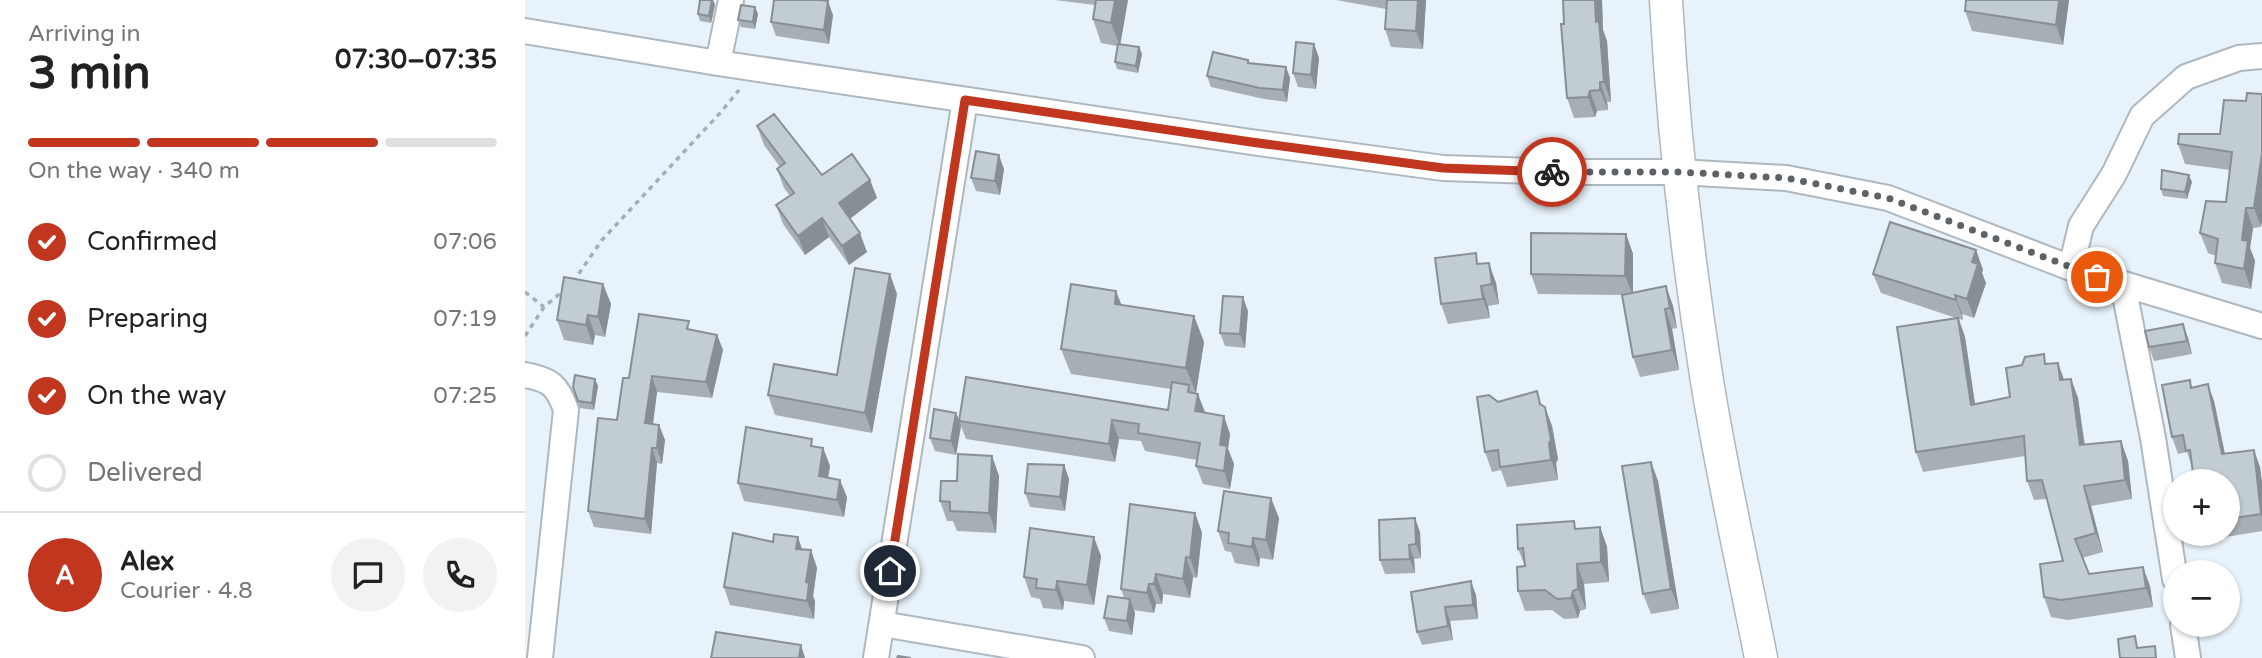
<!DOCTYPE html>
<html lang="en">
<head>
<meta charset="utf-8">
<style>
  body { margin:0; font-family:"Varela Round",sans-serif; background:#f2f2f2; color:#222; height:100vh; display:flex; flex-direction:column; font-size:26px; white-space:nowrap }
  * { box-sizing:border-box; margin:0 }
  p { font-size:23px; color:#767676 }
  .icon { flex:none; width:38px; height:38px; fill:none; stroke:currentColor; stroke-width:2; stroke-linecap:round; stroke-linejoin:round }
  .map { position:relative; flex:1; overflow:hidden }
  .drawer { display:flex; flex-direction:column; background:#fff; width:525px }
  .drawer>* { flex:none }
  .tools { position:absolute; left:1638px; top:469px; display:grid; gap:14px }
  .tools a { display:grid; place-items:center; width:77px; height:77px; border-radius:50%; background:#fff; box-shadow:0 2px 5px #0004; font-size:35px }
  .pin { position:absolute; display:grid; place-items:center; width:60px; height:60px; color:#fff; margin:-30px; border:4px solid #fff; border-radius:50%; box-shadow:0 2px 7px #0007 }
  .courier { position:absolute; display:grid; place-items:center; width:70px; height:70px; margin:-35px; border:5px solid #c1361f; border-radius:50%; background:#fff; color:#222; box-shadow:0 2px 9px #0007 }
  .headline em { font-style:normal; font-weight:800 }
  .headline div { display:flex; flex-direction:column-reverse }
  .headline { display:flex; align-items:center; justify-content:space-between; height:119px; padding:0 28px }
  h1 { font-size:46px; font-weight:800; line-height:52px }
  .bar { display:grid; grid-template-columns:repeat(4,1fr); gap:10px 7px; align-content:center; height:84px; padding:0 28px }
  .bar i { height:9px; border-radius:5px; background:#e0e0e0 }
  .bar .selected { background:#c1361f }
  .bar p { grid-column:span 4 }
  .line { display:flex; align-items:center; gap:18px; padding:0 28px; border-top:2px solid #e0e0e0 }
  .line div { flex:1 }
  .round { display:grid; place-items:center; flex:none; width:74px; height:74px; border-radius:37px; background:#f2f2f2 }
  ol { padding:0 28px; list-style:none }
  li { display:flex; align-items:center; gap:21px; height:77px }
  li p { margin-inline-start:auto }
  li .icon { padding:7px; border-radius:50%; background:#c1361f; color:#fff; stroke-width:4 }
  li:last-child { color:#767676 }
  li i { width:38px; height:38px; border:4px solid #e0e0e0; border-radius:50% }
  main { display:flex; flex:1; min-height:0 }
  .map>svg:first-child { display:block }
</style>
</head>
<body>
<main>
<section class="drawer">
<div class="headline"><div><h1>3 min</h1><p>Arriving in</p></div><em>07:30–07:35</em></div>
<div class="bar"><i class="selected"></i><i class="selected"></i><i class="selected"></i><i></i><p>On the way · 340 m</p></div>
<ol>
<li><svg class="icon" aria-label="check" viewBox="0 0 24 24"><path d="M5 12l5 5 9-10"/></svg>Confirmed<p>07:06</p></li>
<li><svg class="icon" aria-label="check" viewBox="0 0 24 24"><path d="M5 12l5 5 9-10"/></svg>Preparing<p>07:19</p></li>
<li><svg class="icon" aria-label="check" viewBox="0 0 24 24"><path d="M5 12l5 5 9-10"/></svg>On the way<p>07:25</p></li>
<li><i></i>Delivered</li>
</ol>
<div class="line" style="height:126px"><b class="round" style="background:#c1361f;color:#fff">A</b><div><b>Alex</b><p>Courier · 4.8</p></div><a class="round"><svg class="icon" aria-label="chat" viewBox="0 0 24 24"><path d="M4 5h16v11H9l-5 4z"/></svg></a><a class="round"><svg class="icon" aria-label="phone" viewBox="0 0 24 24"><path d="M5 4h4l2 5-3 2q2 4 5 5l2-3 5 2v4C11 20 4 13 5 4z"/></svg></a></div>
</section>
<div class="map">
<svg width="1737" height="658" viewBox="0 0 1737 658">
  <rect width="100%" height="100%" fill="#e8f2fa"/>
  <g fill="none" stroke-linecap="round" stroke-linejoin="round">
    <g stroke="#afb8bf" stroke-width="28">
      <path id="minor" d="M0 31 193 63 726 142 918 168 1041 172H1154L1261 178 1363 198 1546 268 1737 326
        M193 63 206 0
        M1546 268 1556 226 1589 174 1617 116 1661 77 1714 58 1737 56
        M1598 285 1628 438 1650 579
        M0 375C25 379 33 386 41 410L15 658
        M357 624 557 658
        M1658 625 1663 658
        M351 658 440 100"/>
    </g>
    <g stroke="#afb8bf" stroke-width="35">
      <path id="major" d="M1141 0C1148 128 1162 255 1182 381 1197 474 1218 566 1236 658"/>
    </g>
    <path stroke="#a6aeb4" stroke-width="3.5" stroke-dasharray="5 5" stroke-linecap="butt" d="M48 282 77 240 196 112 214 90
      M0 292 19 307
      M0 336 19 307 39 290"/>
    <use href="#minor" stroke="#fff" stroke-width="24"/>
    <use href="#major" stroke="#fff" stroke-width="32"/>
  </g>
  <path fill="#a7afb5" d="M175 0H188L190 5 186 23 175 21 173 14Z
    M530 0H603L595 44 614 47 617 54 613 73 592 69 590 62 592 46 576 43 568 19 570 5Z
    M811 0H901L898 49 866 47 860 29 861 9Z
    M1038 0H1077L1078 30 1082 41 1086 102H1082L1083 110 1072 111 1070 117 1049 118 1042 98Z
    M1441 0H1544L1538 45 1447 31 1440 11Z
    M230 7 233 14 230 29 216 27 213 20Z
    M308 15 304 44 251 36 246 22Z
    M789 44 794 58 791 89 773 87 768 73Z
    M723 60 724 63 761 67 765 78 762 102 739 99 686 87 682 76Z
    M1699 100 1736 227 1728 228 1725 248 1730 261 1726 289 1697 283 1690 263 1691 256 1683 253 1675 233 1701 202 1705 170 1660 164 1653 144 1695 134Z
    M232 126 297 175 345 180 352 198 325 218 342 252 324 265 304 237 280 255 258 224 251 205 265 196 259 188 252 169 255 167 239 145Z
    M479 169 475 195 451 191 446 178Z
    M1667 182 1662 199 1638 196 1636 189Z
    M1101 234 1108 254V293L1141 286 1148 306 1152 328 1147 329 1154 370 1115 377 1108 357 1097 295 1013 294 1006 274Z
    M1451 250 1458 270 1457 273 1461 283 1449 318 1437 314 1438 320 1434 319 1440 337 1450 404 1485 397 1522 364 1539 380 1546 379 1553 398 1560 445 1596 441 1603 461 1607 499 1566 506 1578 552 1557 558 1564 574 1625 586 1628 607 1543 620 1526 617 1519 597 1538 561 1522 499 1509 500 1502 481 1500 456 1398 472 1391 452 1431 318 1356 293 1348 274Z
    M955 264 971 283 974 304 963 306 965 318 923 324 916 304Z
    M78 284 86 304 80 337 70 335 68 345 39 340 32 320Z
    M372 294 347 433 250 415 243 395 312 375Z
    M597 305 669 316 679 342 671 393 680 413 705 434 703 449 709 464 705 489 678 484 671 466 672 460 620 451 616 441 594 439 590 462 441 439 434 421 643 410 646 389 546 374 536 349Z
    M723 311 720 348 700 346 695 333Z
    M167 330 192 335 198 350 187 398 132 392 128 424 134 425 140 440 137 464 132 463 126 534 69 527 63 511 104 378Z
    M1663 338 1667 354 1629 361 1624 347Z
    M73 386 69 410 55 408 48 387Z
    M1668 388 1689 401 1700 454 1735 467 1737 483V531L1682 540 1680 534H1703V481L1667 467 1662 452 1653 454 1647 437Z
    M973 402 1017 405 1027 426 1033 459 1031 463 1033 480 982 487 976 470 967 472 960 452Z
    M431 413 436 426 431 455 410 451 405 438Z
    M290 446 298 448 305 466 303 478 322 497 319 517 219 501 213 483Z
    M467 456 474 476 471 533 432 531 428 521H422L415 501 432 481Z
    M1126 462 1133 481 1154 609 1126 614 1118 594Z
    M539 465 544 479 540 511 505 507 500 493Z
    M670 513 677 533 672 578 668 577 665 598 638 594 637 604H631L629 613 608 610 610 613 607 635 584 631 579 618 599 598 596 589Z
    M754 518 748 560 735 558 734 567 710 563 706 552 700 551 693 531Z
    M1075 527 1082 547 1084 582 1059 584 1061 609 1055 611 1053 618 1039 619 1027 610 1000 611 993 591 1000 566 993 549 1052 529Z
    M895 532 896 558 889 559 890 573 860 574 855 560Z
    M277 549 286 550 292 568 288 596 290 601 289 619 205 605 199 587Z
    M576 556 569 605 539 601 538 610 518 608 515 599 506 597 499 577Z
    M886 592 951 595 953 619 925 621 928 640 897 645 892 632Z"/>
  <path fill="#888f94" d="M187 0H188L190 5 186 23 184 16Z
    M590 0H603L595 46 586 23Z
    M893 0H901L898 49 891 31Z
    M1070 0H1077L1078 30 1082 41 1086 102 1079 82 1071 22Z
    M1534 0H1544L1538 45 1531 25Z
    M303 1 308 15 304 44 299 30Z
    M230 7 233 14 230 29 228 22Z
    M789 44 794 58 791 89 786 75Z
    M614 47 617 54 613 73 611 66Z
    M761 67 765 78 762 102 758 90Z
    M1075 82 1082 102 1083 110 1075 90Z
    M1065 91 1072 111 1070 117 1063 97Z
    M1737 154V222L1736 227 1729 208Z
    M474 155 479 169 475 195 470 181Z
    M1664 175 1667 182 1662 199 1660 192Z
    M345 180 352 198 321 222 314 203Z
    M1721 208 1728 228 1725 248 1730 261 1726 289 1719 269 1717 240Z
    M297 218 304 237 280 255 273 236Z
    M335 233 342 252 324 265 317 246Z
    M1101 234 1108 254V295L1100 276Z
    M1451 250 1458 270 1457 273 1461 283 1449 318 1442 299 1447 262Z
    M964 263 971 283 974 304 967 284Z
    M365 274 372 294 347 433 340 413Z
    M78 284 86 304 80 337 73 317Z
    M956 286 963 306 965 318 958 299Z
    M1141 286 1148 306 1152 328 1145 308Z
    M591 291 601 316 590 304Z
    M1430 295 1437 314 1438 320 1431 300Z
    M718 297 723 311 720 348 715 334Z
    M1140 309 1147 329 1154 370 1147 350Z
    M63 315 70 335 68 345 61 325Z
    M669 316 679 342 671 393 661 368Z
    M1433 318 1440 337 1453 424 1446 405Z
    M1658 324 1663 338 1667 354 1662 341Z
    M192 335 198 350 187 398 181 382Z
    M1533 363 1540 382 1535 380Z
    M127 376 132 392 126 439 120 423Z
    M70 379 73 386 69 410 67 403Z
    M1546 379 1553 398 1562 465 1555 445Z
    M1683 384 1689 401 1703 470 1697 454Z
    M673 394 680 412 677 429 670 411Z
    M1020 407 1027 426 1033 459 1031 463 1033 480 1026 460Z
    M431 413 436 426 431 455 426 441Z
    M699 416 705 434 703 449 709 464 705 489 699 471 695 445Z
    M587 420 594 439 590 462 584 444Z
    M134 425 140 440 137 464 132 448Z
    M1596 441 1603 461 1607 499 1600 480Z
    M127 448 132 463 126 534 120 519Z
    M298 448 305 466 300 494 294 476Z
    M1729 450 1735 467 1737 483V518L1736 514Z
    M467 456 474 476 471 533 464 513Z
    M1126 462 1133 481 1154 609 1146 589Z
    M539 465 544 479 540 511 535 497Z
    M315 480 322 497 319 517 312 500Z
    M1559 486 1566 506 1578 552 1571 533Z
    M746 498 754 518 748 560 741 540Z
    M670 513 677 533 672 578 665 558Z
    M890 518 895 532 896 558 891 544Z
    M1075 527 1082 547 1084 582 1076 562Z
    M273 537 279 555 271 549Z
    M569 537 576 556 569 605 562 585Z
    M728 538 735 558 734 567 727 547Z
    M884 545 889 559 890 573 885 559Z
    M286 550 292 568 288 596 290 601 289 619 282 601 281 582Z
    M661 557 668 577 665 598 658 579Z
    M1052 564 1059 584 1061 609 1053 589Z
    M1618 567 1625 586 1628 607 1621 588Z
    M631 574 638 594 637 604 629 584Z
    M532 581 539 601 538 610 531 590Z
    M946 581 951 595 953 619 948 605Z
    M624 584 631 604 629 613 622 593Z
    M1048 591 1055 611 1053 618 1046 598Z
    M605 599 610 613 607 635 602 621Z
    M920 607 925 621 928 640 923 626Z
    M276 645 280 658H274Z"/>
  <path fill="#c2ccd3" stroke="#888f94" stroke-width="2" d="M175 0H187L184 16 173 14Z
    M249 0H294L303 1 299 30 246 22Z
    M571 0H590L586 23 568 19Z
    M862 0H893L891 31 860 29Z
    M1038 0H1070L1071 22 1074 21 1079 82H1075V90L1065 91 1063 97 1042 98 1036 24H1039Z
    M1441 0H1534L1531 25 1440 11Z
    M216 5 230 7 228 22 213 20Z
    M771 42 789 44 786 75 768 73Z
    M593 44 614 47 611 66 590 62Z
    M688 52 723 60V63L761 67 758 90 735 88 682 76Z
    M1722 93 1737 94V154L1729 208H1721L1717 240 1723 241 1719 269 1690 263 1693 239 1675 233 1681 201 1701 202 1707 152 1653 144 1654 134H1695L1699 100 1721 101Z
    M249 114 297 175 327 154 345 180 314 203 335 233 317 246 297 218 273 236 251 205 269 193 252 169 260 163 232 126Z
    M451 151 474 155 470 181 446 178Z
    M1637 170 1664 175 1660 192 1636 189Z
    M1365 222 1451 250 1447 262 1453 264 1442 299 1430 295 1431 300 1348 274Z
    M1006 233 1101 234 1100 276 1006 274Z
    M951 253 952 264 964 263 967 284 956 286 958 299 916 304 910 258Z
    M330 268 365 274 340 413 243 395 249 364 312 375Z
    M39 277 78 284 73 317 63 315 61 325 32 320Z
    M546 284 591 291 590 304 669 316 661 368 536 349Z
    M1141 286 1145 308 1140 309 1147 350 1108 357 1097 295Z
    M698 296 718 297 715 334 695 333Z
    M114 314 164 321 162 329 192 335 181 382 127 376 120 423 134 425 132 448H127L120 519 63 511 73 418 92 420 98 378H104Z
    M1433 318 1446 405 1485 397 1481 368 1497 365 1500 357 1519 354 1520 364 1533 363 1535 380 1546 379 1555 445 1596 441 1600 480 1559 486 1571 533 1550 539 1564 574 1618 567 1621 588 1536 600 1519 597 1515 564 1538 561 1517 480 1502 481 1499 436 1391 452 1372 327Z
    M1658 324 1662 341 1624 347 1620 331Z
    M50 375 70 379 67 403 53 401 48 387Z
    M441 377 643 410 647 382 664 385 663 392 673 394 670 411 699 416 695 445 702 446 699 471 671 466 675 443 613 433 614 424 587 420 584 444 434 421Z
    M1665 380 1666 388 1683 384 1697 454 1729 450 1736 514 1703 519V481H1669L1665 450 1661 451 1658 435 1647 437 1637 385Z
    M1012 391 1015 404 1020 407 1026 440 1024 443 1026 460 975 467 973 450 960 452 952 397 964 395 973 402Z
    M409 409 431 413 426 441 405 438Z
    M221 427 287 439 286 446 298 448 294 476 315 480 312 500 213 483Z
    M433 454 467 456 464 513 425 511V502L415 501 416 481H432Z
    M1126 462 1146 589 1118 594 1097 466Z
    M503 464 539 465 535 497 500 493Z
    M699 491 746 498 741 540 728 538 727 547 703 543 704 533 693 531Z
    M605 504 670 513 665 558 661 557 658 579 631 574 629 584H624L622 593 596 589Z
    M890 518 891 544 884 545 885 559 855 560 854 520Z
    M1049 521 1050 529 1075 527 1076 562 1052 564 1053 589 1048 591 1046 598 1032 599 1020 590 993 591 992 567 1000 566 998 548 993 549 992 525Z
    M505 528 569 537 562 585 532 581 531 590 511 588 512 579 499 577Z
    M208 533 248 542 249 534 273 537 271 549 286 550 281 582 284 583 282 601 199 587Z
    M946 581 948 605 920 607 923 626 892 632 886 592Z
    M583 596 605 599 602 621 579 618Z
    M191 632 276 645 274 658H186Z
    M1610 636 1612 648 1630 646 1631 658H1595L1593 639Z
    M373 656 386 658H372Z"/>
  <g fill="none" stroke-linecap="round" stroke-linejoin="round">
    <path stroke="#5d6267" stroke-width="7" stroke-dasharray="0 12.6" d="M1027 172H1154L1261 178 1363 198 1572 277"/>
    <path stroke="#c1361f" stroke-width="9" d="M365 571 440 100 726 142 918 168 1027 172"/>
  </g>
</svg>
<div class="tools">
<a>+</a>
<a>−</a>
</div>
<div class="pin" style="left:1572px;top:277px;background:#ea580c"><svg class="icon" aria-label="bag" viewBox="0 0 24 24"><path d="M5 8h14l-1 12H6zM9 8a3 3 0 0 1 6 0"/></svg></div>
<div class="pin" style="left:365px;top:571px;background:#1f2937"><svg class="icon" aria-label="home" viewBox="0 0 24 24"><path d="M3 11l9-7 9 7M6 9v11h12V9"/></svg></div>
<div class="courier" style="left:1027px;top:172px"><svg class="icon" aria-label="bike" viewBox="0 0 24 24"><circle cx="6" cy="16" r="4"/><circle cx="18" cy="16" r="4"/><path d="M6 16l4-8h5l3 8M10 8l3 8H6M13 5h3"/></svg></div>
</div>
</main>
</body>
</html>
